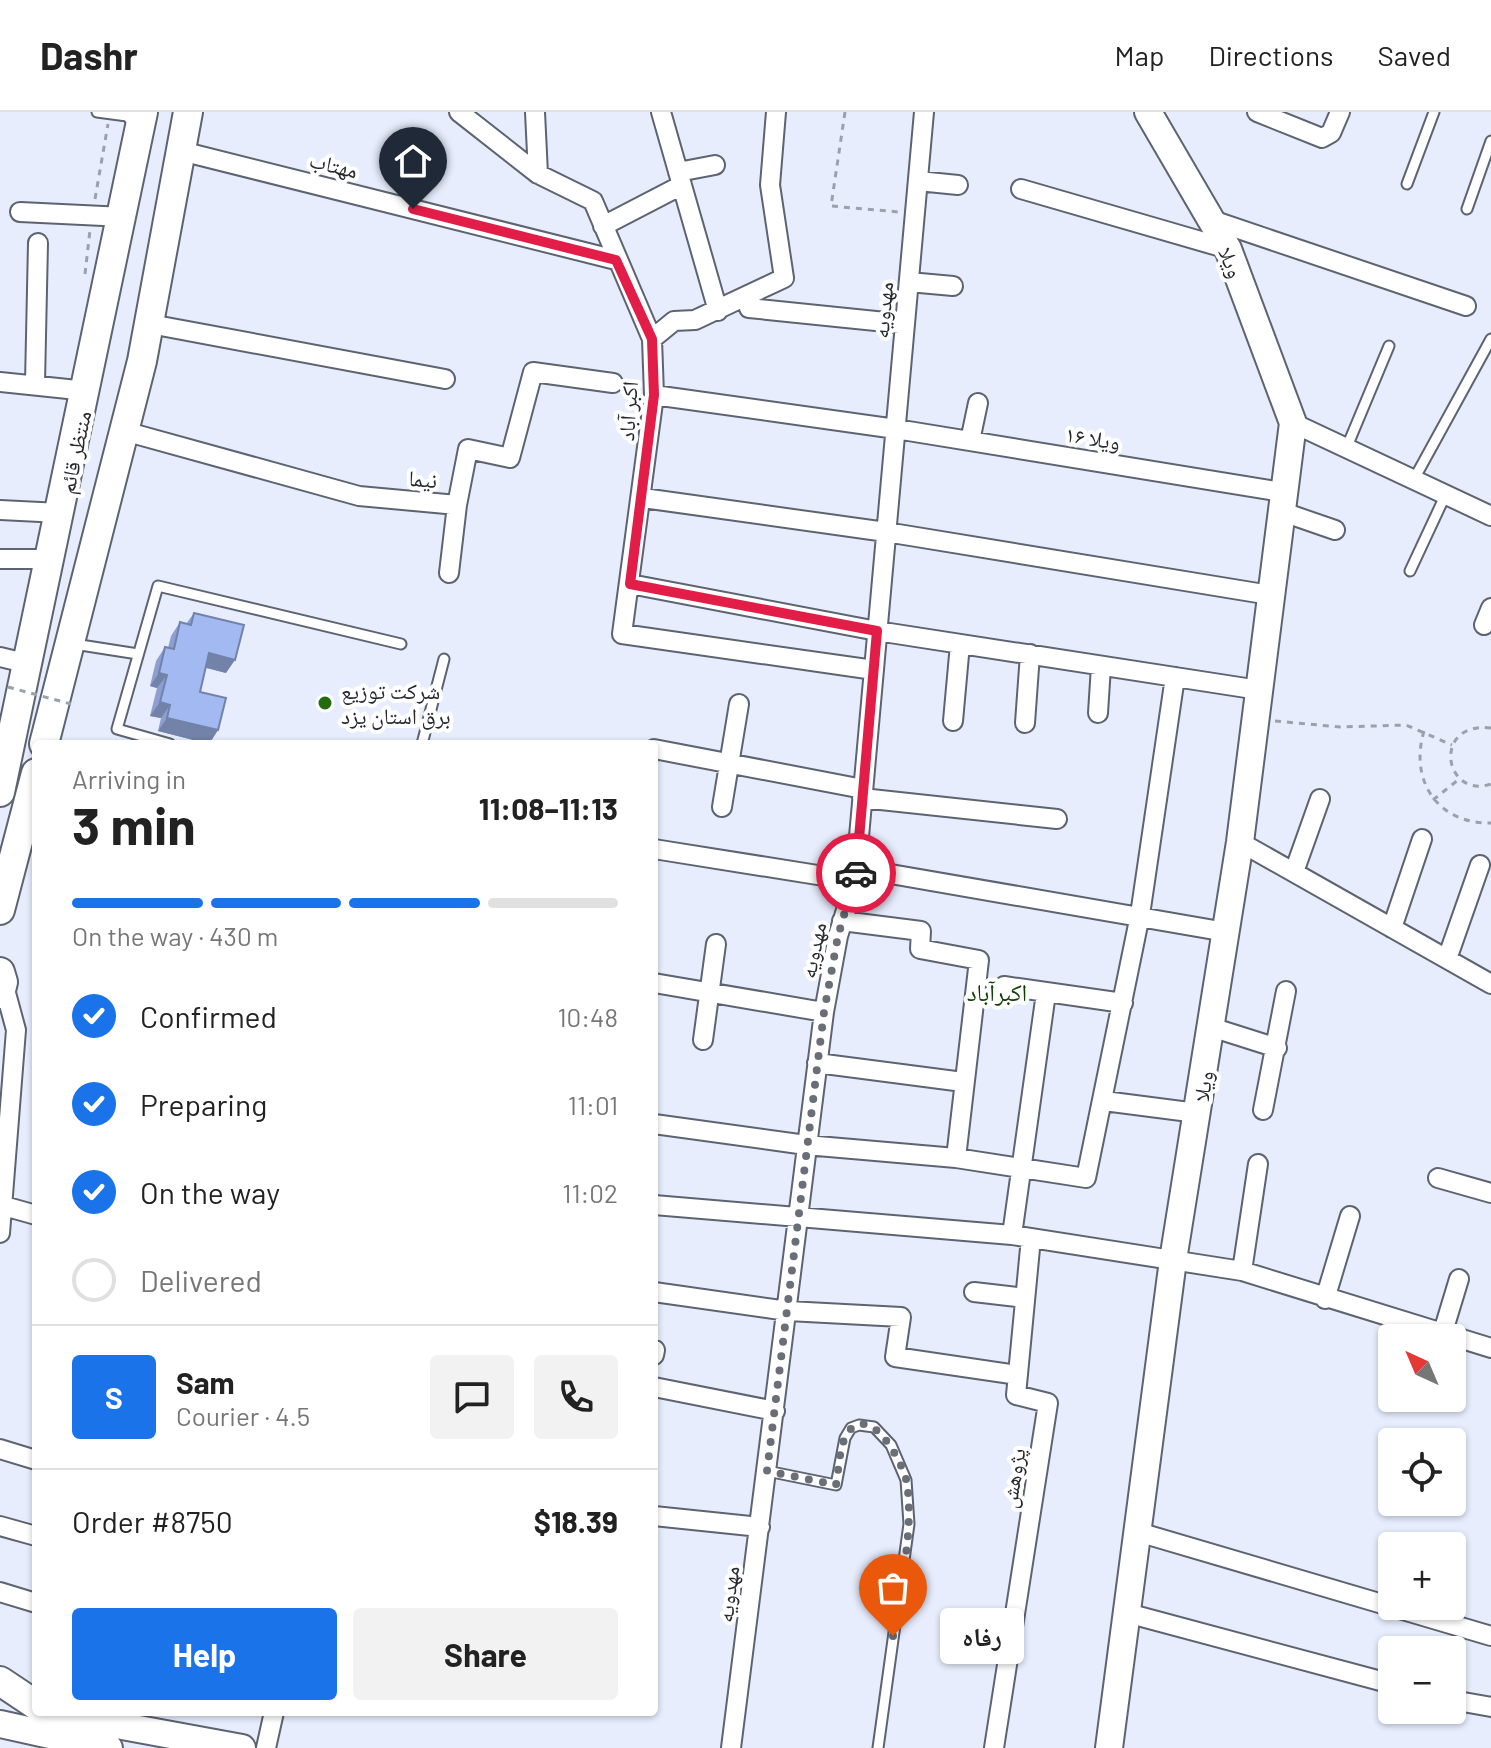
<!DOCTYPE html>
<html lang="en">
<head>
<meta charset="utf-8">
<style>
  body { margin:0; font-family:Barlow,"Noto Naskh Arabic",sans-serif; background:#f2f2f2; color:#222; height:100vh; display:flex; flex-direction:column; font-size:30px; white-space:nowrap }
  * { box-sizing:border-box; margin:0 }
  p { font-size:26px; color:#767676 }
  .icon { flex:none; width:44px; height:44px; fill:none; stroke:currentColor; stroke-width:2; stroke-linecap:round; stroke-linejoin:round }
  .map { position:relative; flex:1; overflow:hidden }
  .sheet { position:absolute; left:32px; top:628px; width:626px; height:976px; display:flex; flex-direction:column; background:#fff; border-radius:8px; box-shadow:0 2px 6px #0004 }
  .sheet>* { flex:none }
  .needle { width:52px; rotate:316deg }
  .tools { position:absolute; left:1378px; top:1212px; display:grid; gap:16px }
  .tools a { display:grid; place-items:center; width:88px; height:88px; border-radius:8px; background:#fff; box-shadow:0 2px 6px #0004; font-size:40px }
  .pin { position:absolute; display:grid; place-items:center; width:68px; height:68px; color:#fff; margin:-82px -34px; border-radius:50% 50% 50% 0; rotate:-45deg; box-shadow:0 0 8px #0007 }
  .pin .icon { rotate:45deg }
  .courier { position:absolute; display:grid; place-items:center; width:80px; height:80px; margin:-40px; border:6px solid #e11d48; border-radius:50%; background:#fff; color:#222; box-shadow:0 2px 10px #0007 }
  .bubble { position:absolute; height:56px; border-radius:8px; background:#fff; box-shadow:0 2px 6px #0004; font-size:26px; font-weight:700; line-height:56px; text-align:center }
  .headline em { font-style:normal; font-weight:700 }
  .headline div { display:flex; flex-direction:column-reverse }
  .headline { display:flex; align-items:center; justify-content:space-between; height:136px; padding:0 40px }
  h1 { font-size:52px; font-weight:700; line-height:60px }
  .bar { display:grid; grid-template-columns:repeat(4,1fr); gap:12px 8px; align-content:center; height:96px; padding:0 40px }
  .bar i { height:10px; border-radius:6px; background:#e0e0e0 }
  .bar .active { background:#1a73e8 }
  .bar p { grid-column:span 4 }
  .line { display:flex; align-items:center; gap:20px; padding:0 40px; border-top:2px solid #e0e0e0 }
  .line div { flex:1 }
  .round { display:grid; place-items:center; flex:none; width:84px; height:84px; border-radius:8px; background:#f2f2f2 }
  ol { padding:0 40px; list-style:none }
  li { display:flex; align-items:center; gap:24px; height:88px }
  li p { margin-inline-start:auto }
  li .icon { padding:8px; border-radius:50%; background:#1a73e8; color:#fff; stroke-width:4 }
  li:last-child { color:#767676 }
  li i { width:44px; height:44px; border:4px solid #e0e0e0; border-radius:50% }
  .button { display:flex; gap:16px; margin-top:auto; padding:16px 40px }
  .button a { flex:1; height:92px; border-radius:8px; background:#1a73e8; color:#fff; font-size:32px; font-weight:700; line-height:92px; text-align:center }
  .button a+a { background:#f2f2f2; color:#222 }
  header { display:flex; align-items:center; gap:48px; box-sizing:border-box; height:112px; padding:0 40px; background:#fff; border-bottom:2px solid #e0e0e0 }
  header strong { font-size:38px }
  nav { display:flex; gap:44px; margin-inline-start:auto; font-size:28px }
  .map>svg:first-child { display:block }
</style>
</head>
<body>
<header>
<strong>Dashr</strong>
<nav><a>Map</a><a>Directions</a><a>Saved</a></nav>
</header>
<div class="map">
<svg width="1491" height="1636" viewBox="0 0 1491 1636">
  <rect width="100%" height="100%" fill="#e7edfd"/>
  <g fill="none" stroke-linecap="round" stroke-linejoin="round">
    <g stroke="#5d6370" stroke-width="13">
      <path id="lane" d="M97 0 127 4 134 12
        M1407 72 1434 0
        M1467 97 1491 29
        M1346 337 1389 234
        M1413 369 1491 227
        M1410 459 1445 384
        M74 532 138 542
        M170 632 117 617 158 474 401 532
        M422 632 444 547
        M767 1359 836 1373 845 1326 851 1316 859 1313 874 1315 891 1333 906 1368 909 1412 878 1636"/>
    </g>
    <g stroke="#5d6370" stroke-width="22">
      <path id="street" d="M459 0 538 62 593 89 652 227 654 283 622 522 874 558
        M535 0 538 62
        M661 0 718 199
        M1257 0 1322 26 1331 21 1340 0
        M181 39 616 148
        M678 60 715 53
        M918 69 958 73
        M1021 77 1228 137
        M20 100 124 105
        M1212 108 1466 194
        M603 114 682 73
        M909 170 953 174
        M746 186 749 196 905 212
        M150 212 445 267
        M652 227 674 209 695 208 784 166 770 73 776 0
        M0 270 87 279
        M35 271 38 131
        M654 283 896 317 1282 380
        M1293 311 1491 404
        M124 319 359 384 457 393 468 337 510 346 533 260 613 271
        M970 329 978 291
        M643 386 886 420 1270 483
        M0 398 60 401
        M1280 399 1335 418
        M1 447H49
        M449 461 457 393
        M630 472 877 519 1259 578
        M1484 513 1491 496
        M0 545 25 551
        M1098 601 1101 554
        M953 609 960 532
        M1025 611 1030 542
        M654 637 863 677
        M862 686 1057 707
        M722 695 739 592
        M1240 730 1491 872
        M654 737 855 769
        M856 756 1226 820
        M1294 760 1320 687
        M842 809 921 819 920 837 979 848 956 1046
        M1392 816 1422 727
        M1447 847 1480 753
        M654 871 824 900
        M1004 874 1123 891
        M1211 915 1277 936
        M703 928 716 832
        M817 951 963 970
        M1104 989 1197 1001
        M1263 998 1286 879
        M654 1012 806 1033 956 1046 1086 1066 1140 803 1175 565
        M1438 1066 1491 1081
        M654 1093 1012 1123 1242 1159 1491 1236
        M4 1094 36 1103
        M0 1121 16 918 3 870
        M1012 1123 1046 881
        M1242 1159 1258 1052
        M654 1180 788 1199 901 1205 895 1245 1018 1263
        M974 1180 1025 1186
        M1325 1187 1350 1104
        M1442 1223 1459 1167
        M654 1243 655 1238
        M654 1275 775 1299
        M0 1337 36 1348
        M654 1404 760 1415
        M0 1414 36 1424
        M1138 1420 1491 1524
        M0 1480 36 1491
        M1127 1501 1392 1572
        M1452 1588 1491 1595
        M266 1636 274 1600
        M731 1636 824 900 838 824 855 769 924 0
        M994 1636 1048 1291 1016 1283 1031 1126"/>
    </g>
    <g stroke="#5d6370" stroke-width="30">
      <path id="secondary" d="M46 1600 242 1636
        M0 1612 109 1636
        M1109 1636 1173 1148 1240 730 1293 311 1228 137 1148 0"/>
    </g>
    <g stroke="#5d6370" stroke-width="32">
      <path id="primary" d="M44 632 142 249 188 0
        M0 680 143 0
        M0 798 36 661
        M0 860 3 870 0 882
        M0 1569 36 1593"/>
    </g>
    <path stroke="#9ca0ac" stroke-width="3" stroke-dasharray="6 6" stroke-linecap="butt" d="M845 0 831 94 899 100
      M95 87 108 12
      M85 162 90 118
      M1275 609 1340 615 1406 613 1452 633
      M1491 616C1431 609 1444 688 1491 672
      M1424 619C1409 669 1438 712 1491 711
      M1433 688 1458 668"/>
    <use href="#lane" stroke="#fff" stroke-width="9"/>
    <use href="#street" stroke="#fff" stroke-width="18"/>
    <use href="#secondary" stroke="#fff" stroke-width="26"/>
    <use href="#primary" stroke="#fff" stroke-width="28"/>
    <path stroke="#9ca0ac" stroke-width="3" stroke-dasharray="6 6" stroke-linecap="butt" d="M8 575 71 592"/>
  </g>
  <path fill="#8c9fd0" d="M194 501 226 561 206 556 200 580 218 618 209 632 158 619 161 606 150 604 157 576 150 574 156 549 165 535 168 536 171 524 180 510 186 512Z"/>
  <path fill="#7282a9" d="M209 541 235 548 226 561 200 554Z
    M159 561 167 563 157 576 150 574Z
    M160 590 170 593 161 606 150 604Z
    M167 606 218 618 209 632 158 619Z"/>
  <path fill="#a3b9f2" stroke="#7282a9" stroke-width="2" d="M194 501 244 513 235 548 209 541 200 580 226 586 218 618 167 606 170 593 160 590 167 563 159 561 165 535 174 537 180 510 191 513Z"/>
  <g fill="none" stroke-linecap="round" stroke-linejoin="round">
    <path stroke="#6a6e77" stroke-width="8" stroke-dasharray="0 14.4" d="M856 761 838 824 824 900 767 1359 836 1373C839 1357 839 1331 849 1319 872 1291 904 1353 907 1371 914 1421 900 1475 893 1524"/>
    <path stroke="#e11d48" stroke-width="10" d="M413 97 616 148 652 227 654 283 630 472 877 519 856 761"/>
  </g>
  <circle fill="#236c0c" stroke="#fff" stroke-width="3" cx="325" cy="591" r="8"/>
  <g text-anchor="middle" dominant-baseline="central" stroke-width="8" stroke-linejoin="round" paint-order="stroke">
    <g font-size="22" fill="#27292f" stroke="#fff">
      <text transform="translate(334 52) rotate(14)">مهتاب</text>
      <text transform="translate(1232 150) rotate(68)">ویلا</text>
      <text transform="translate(882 198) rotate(-85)">مهدویه</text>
      <text transform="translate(627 299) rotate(-86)">اکبر آباد</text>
      <text transform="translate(1093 325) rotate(9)">ویلا ۱۶</text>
      <text transform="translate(74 340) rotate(-78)">منتظر قائم</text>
      <text transform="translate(423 366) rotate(5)">نیما</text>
      <text transform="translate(812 838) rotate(-78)">مهدویه</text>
      <text transform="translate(1202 974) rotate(-81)">ویلا</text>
      <text transform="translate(1012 1366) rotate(-81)">پژوهش</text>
      <text transform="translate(727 1482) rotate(-83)">مهدویه</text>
    </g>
    <g font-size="22" fill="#27292f" stroke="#fff" text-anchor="start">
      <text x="341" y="578">شرکت توزیع<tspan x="341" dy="25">برق استان یزد</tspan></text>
    </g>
    <g font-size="24" fill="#0f3e03" stroke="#fff">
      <text x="997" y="879">اکبرآباد</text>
    </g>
  </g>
</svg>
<div class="tools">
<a><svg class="needle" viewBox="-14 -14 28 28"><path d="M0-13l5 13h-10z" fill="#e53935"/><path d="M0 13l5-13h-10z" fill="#767676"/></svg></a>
<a><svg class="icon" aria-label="locate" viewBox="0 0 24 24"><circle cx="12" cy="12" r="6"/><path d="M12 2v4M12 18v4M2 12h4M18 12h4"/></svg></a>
<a>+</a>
<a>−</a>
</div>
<div class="pin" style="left:893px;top:1524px;background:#ea580c"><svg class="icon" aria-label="bag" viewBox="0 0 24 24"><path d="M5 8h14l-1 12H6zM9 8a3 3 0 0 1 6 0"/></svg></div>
<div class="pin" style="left:413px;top:97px;background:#1f2937"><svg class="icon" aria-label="home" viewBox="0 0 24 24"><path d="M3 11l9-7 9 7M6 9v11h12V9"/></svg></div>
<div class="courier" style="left:856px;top:761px"><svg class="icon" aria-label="car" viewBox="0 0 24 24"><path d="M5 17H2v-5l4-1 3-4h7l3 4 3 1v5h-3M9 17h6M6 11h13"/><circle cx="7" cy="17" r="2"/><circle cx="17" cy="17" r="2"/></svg></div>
<div class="bubble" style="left:940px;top:1496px;width:84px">رفاه</div>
<section class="sheet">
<div class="headline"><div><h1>3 min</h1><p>Arriving in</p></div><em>11:08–11:13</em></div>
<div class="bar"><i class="active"></i><i class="active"></i><i class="active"></i><i></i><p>On the way · 430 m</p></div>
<ol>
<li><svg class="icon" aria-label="check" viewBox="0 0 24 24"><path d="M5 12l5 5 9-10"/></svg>Confirmed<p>10:48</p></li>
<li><svg class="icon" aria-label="check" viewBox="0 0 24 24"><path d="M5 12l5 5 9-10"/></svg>Preparing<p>11:01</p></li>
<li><svg class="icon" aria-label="check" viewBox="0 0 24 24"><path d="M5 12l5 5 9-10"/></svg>On the way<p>11:02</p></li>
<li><i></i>Delivered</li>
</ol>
<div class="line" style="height:144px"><b class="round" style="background:#1a73e8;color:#fff">S</b><div><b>Sam</b><p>Courier · 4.5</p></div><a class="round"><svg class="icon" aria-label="chat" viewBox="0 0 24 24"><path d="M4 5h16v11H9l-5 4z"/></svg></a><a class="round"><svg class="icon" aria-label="phone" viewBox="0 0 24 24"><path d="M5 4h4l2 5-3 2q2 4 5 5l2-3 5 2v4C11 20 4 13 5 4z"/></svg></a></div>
<div class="line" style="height:104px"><div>Order #8750</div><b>$18.39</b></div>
<div class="button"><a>Help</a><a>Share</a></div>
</section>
</div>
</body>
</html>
